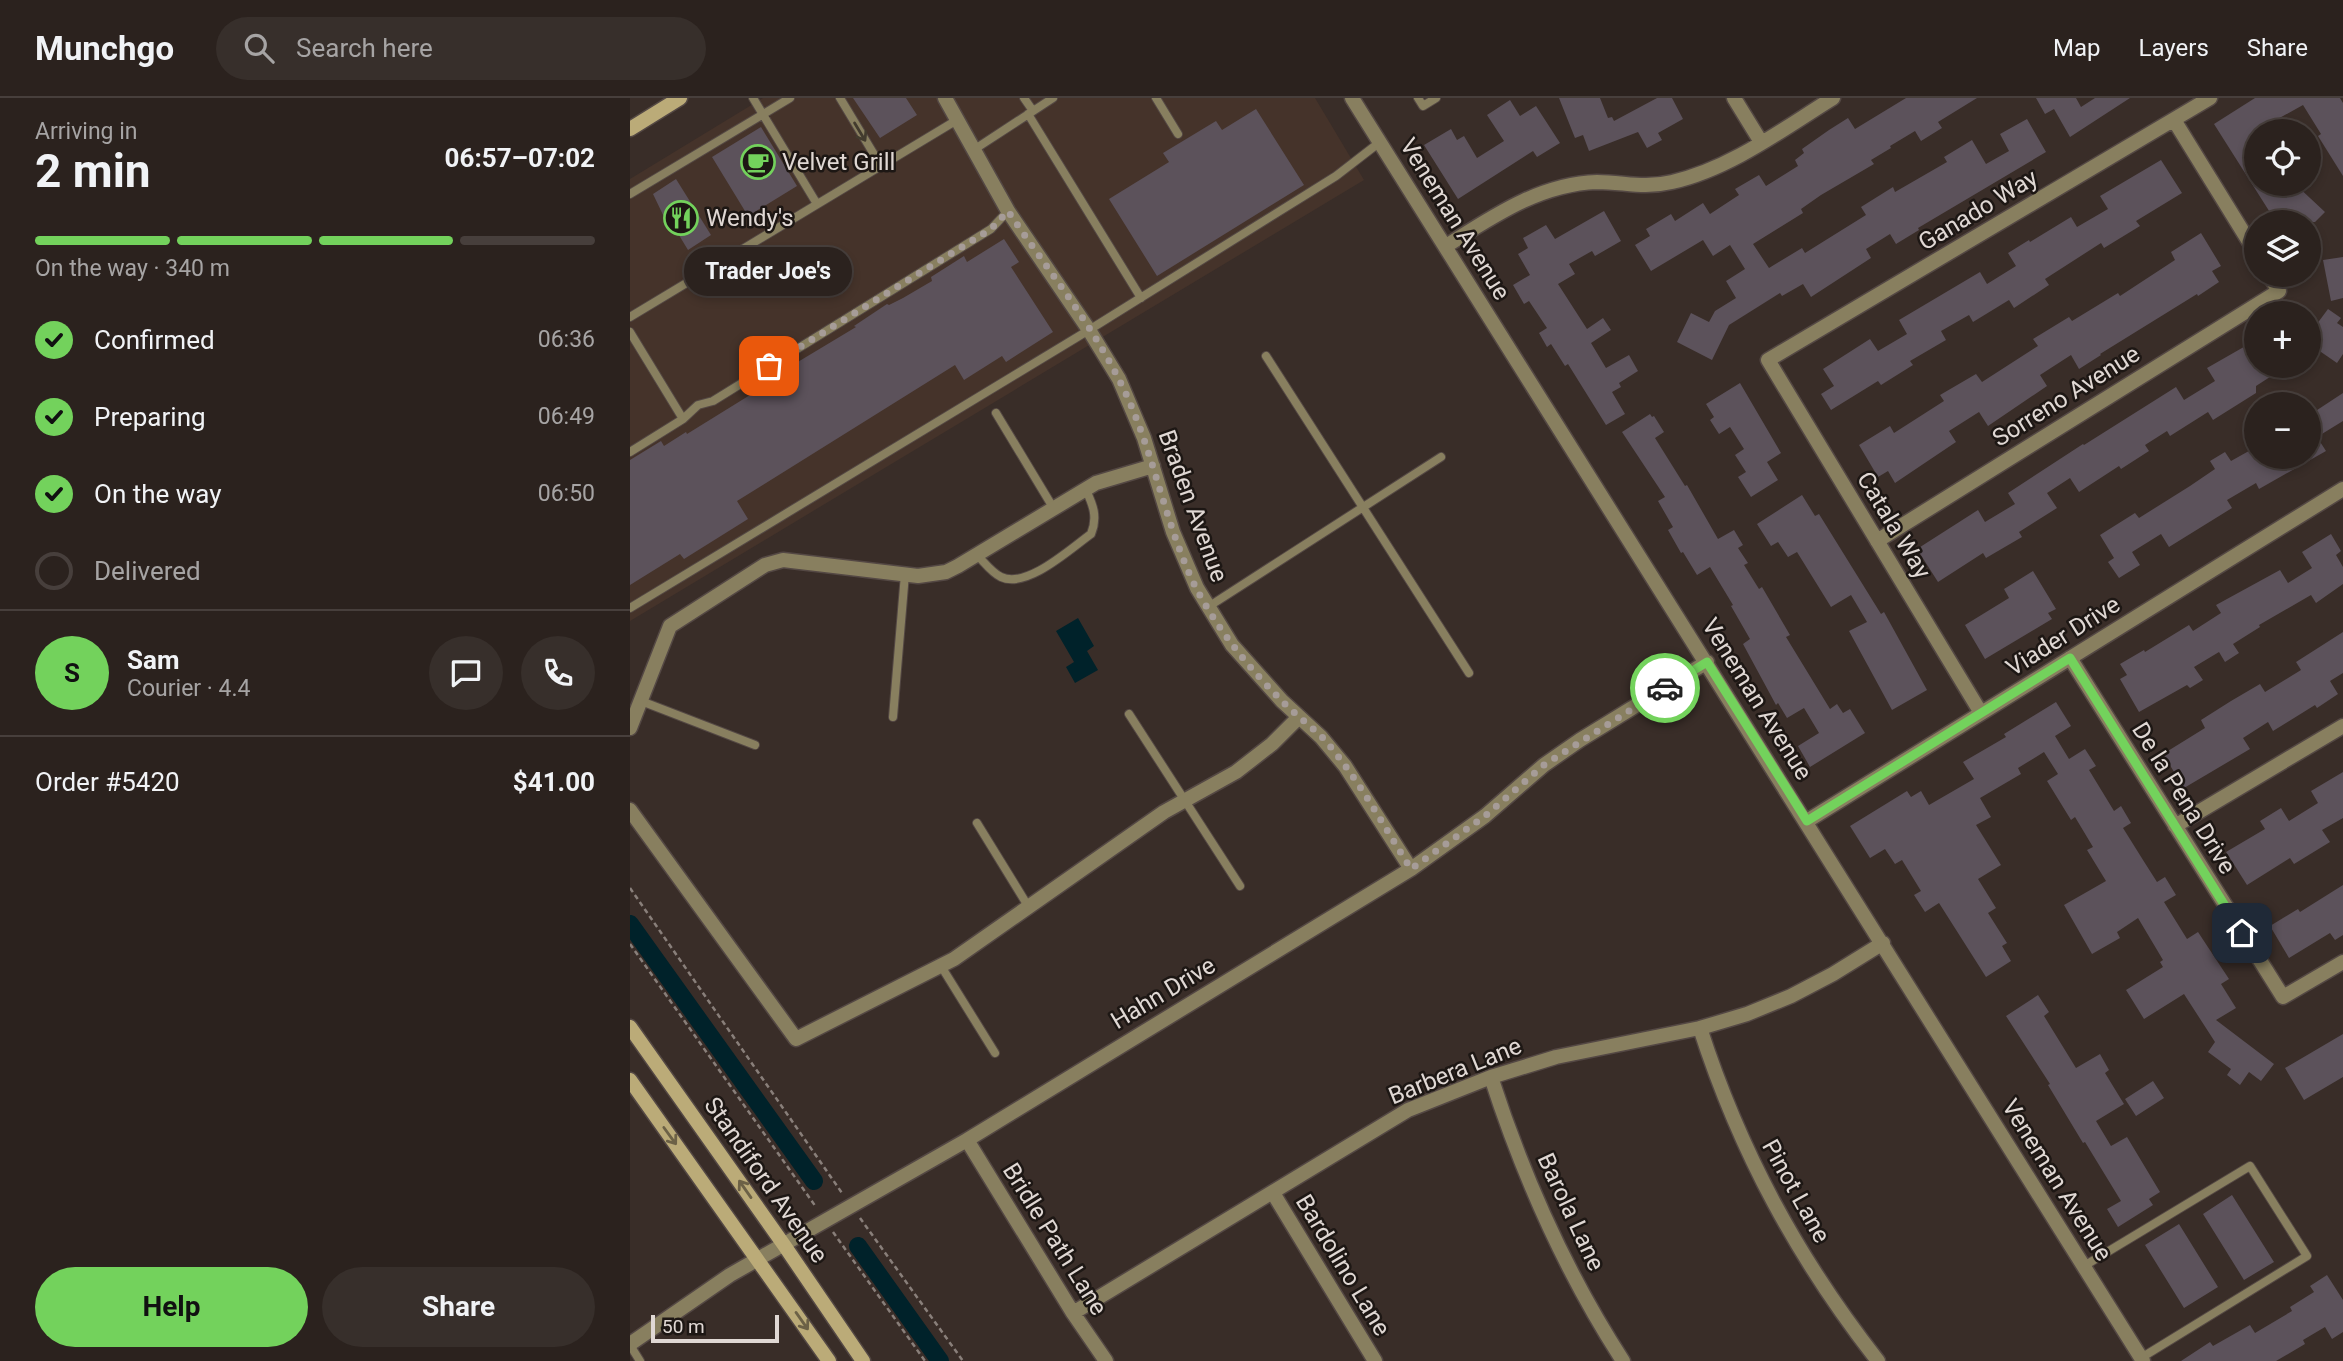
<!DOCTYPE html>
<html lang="en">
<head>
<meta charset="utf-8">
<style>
  body { margin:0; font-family:Roboto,sans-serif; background:#372f2b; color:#f1f3f6; height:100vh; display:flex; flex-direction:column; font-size:26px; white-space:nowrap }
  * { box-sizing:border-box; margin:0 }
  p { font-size:23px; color:#a6a4a4 }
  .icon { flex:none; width:38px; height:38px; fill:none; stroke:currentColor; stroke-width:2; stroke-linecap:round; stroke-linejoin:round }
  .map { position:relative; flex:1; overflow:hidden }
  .sheet { display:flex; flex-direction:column; background:#2b221e; width:630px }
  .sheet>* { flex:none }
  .buttons { position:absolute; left:1614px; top:21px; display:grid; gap:14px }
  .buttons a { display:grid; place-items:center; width:77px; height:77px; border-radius:50%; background:#2b221e; box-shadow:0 4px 10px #0003,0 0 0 2px #473f3c; font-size:35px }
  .scale { position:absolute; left:21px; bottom:18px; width:128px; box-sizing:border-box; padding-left:7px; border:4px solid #e0d8d4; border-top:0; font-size:19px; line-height:24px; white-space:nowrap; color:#e0d8d4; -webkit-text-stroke:5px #1d1714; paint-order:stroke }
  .pin { position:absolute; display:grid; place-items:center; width:60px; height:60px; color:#fff; margin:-30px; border-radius:14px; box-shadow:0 4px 10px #0006 }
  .courier { position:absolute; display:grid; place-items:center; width:70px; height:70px; margin:-35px; border:5px solid #73d25c; border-radius:50%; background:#fff; color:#222; box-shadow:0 2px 9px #0007 }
  .bubble { position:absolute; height:49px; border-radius:24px; background:#2b221e; box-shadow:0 4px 10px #0003,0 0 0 2px #473f3c; font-size:23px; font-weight:700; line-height:49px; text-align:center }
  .head em { font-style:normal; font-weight:700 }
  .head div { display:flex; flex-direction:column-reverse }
  .head { display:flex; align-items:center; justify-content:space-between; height:119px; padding:0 35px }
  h1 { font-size:46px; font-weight:700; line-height:52px }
  .bar { display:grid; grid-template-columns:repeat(4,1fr); gap:10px 7px; align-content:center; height:84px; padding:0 35px }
  .bar i { height:9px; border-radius:5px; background:#473f3c }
  .bar .selected { background:#73d25c }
  .bar p { grid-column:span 4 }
  .line { display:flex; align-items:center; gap:18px; padding:0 35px; border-top:2px solid #473f3c }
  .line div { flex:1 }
  .round { display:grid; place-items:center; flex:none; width:74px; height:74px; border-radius:37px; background:#372f2b }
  ol { padding:0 35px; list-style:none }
  li { display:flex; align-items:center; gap:21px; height:77px }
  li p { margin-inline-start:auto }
  li .icon { padding:7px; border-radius:50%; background:#73d25c; color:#111; stroke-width:4 }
  li:last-child { color:#a6a4a4 }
  li i { width:38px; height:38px; border:4px solid #473f3c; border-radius:50% }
  .primary-button { display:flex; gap:14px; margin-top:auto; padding:14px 35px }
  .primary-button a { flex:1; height:80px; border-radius:42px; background:#73d25c; color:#111; font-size:28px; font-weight:700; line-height:80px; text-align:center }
  .primary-button a+a { background:#372f2b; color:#f1f3f6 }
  header { display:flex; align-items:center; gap:42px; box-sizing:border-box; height:98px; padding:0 35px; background:#2b221e; border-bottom:2px solid #473f3c }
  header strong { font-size:33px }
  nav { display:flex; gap:38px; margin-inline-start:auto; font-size:24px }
  .search { width:490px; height:63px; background:#372f2b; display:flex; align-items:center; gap:18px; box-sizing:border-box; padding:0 24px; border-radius:38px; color:#a6a4a4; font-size:26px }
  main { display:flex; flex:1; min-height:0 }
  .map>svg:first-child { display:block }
</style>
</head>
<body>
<header>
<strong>Munchgo</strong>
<div class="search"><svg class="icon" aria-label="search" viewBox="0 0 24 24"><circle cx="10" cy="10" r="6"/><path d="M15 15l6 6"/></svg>Search here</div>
<nav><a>Map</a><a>Layers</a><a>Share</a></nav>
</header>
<main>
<section class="sheet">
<div class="head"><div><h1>2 min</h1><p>Arriving in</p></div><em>06:57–07:02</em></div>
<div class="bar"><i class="selected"></i><i class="selected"></i><i class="selected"></i><i></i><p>On the way · 340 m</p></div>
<ol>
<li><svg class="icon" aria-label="check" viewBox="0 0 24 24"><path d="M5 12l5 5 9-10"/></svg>Confirmed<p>06:36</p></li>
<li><svg class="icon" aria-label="check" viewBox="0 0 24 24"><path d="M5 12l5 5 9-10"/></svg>Preparing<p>06:49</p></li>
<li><svg class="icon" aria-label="check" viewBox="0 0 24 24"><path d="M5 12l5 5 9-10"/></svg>On the way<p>06:50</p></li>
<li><i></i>Delivered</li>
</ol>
<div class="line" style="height:126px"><b class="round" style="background:#73d25c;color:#111">S</b><div><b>Sam</b><p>Courier · 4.4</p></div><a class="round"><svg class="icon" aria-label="chat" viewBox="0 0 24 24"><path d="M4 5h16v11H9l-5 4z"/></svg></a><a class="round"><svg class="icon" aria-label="phone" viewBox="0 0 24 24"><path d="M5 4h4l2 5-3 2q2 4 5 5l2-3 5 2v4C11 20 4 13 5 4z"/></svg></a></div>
<div class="line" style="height:91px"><div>Order #5420</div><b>$41.00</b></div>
<div class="primary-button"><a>Help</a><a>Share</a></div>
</section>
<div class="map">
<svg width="1713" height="1263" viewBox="0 0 1713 1263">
  <rect width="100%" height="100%" fill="#392d28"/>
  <path fill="#45332a" d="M133 0H685L734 82 0 523V81Z"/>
  <path fill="#00222a" d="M448 520 464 548 457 553 468 572 445 585 436 569 444 564 426 533Z"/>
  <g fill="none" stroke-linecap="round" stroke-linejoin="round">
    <path stroke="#00222a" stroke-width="18" d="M0 826 184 1083
      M228 1148 310 1263"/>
  </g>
  <path fill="#5c525b" d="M223 0H276L287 17 250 40Z
    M929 0H970L978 20 982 19 984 23 1027 0H1042L1053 21 1028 35 1032 42 1017 50 1008 34 959 53 953 37 945 40Z
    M1276 0H1347L1308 24 1312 30 1291 43 1285 33 1260 48 1261 50 1241 62 1244 66 1191 97 1171 111 1173 115 1123 146 1139 170 1172 150 1175 155 1236 117 1231 109 1263 89 1265 94 1317 64 1314 59 1342 42 1356 66 1379 53 1370 36 1397 21 1416 54 1288 130 1289 132 1266 146 1260 136 1236 151 1241 160 1181 199 1173 186 1152 198 1150 195 1099 227 1082 262 1047 244 1061 215 1079 224 1085 213 1106 200 1096 183 1115 171 1100 147 1083 158 1073 142 1021 173 1005 147 1020 138 1016 131 1041 116 1045 123 1073 105 1080 116 1109 97 1105 91 1129 77 1136 88 1168 68 1165 62 1174 55 1172 51 1199 32 1218 20 1225 31Z
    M1406 0H1446L1451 9 1465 0H1500L1440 39 1424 11 1415 16Z
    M1625 0H1710L1713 5V78L1688 38 1691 36 1673 7 1626 33V86H1665L1695 114 1685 124H1650L1641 116 1584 26Z
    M880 2 890 18 906 8 930 45 907 59 903 53 828 101 794 47 821 31 827 42 834 38 847 60 874 43 857 17Z
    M626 11 674 87 527 178 479 101 539 64 533 55 586 23 592 32Z
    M131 29 167 88 118 118 82 59Z
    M1531 62 1552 95 1506 123 1510 128 1474 150 1471 145 1415 181 1419 187 1384 210 1379 202 1343 224 1339 217 1311 233 1316 242 1280 263 1283 267 1251 287 1248 283 1201 312 1191 296 1204 288 1193 271 1240 241 1248 253 1277 236 1269 222 1350 174 1357 186 1386 168 1378 155 1399 142 1400 144 1441 119 1447 129 1478 111 1470 98Z
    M46 81 81 137 58 152 38 119 35 121 23 96Z
    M974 113 991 143 965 158 962 153 939 166 945 176 928 186 957 231 973 220 981 232 961 245 976 270 999 257 1008 273 989 285 991 289 982 294 995 316 976 327 938 266 935 268 921 246 917 249 909 235 917 230 899 203 894 206 883 187 900 177 888 156 898 150 893 140 916 127 925 141Z
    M1571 135 1591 168 1582 173 1589 184 1568 198 1567 196 1470 256 1471 257 1449 271 1441 257 1410 277 1417 288 1358 328 1349 314 1319 333 1326 344 1265 385 1258 373 1248 379 1229 347 1260 328 1264 335 1314 303 1310 297 1346 276 1352 284 1408 248 1403 241 1439 219 1442 223 1488 195 1490 198 1545 162 1541 154Z
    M374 141 389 164 381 169 423 234 376 264 372 258 334 282 325 267 107 403 118 421 54 461 50 456 0 487V362L31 343 34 348 56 334 57 336 120 297 118 294 226 229 224 228 257 206 259 207 273 200 302 183 301 179 334 158 337 164Z
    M1713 159V200L1701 203 1693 162Z
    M1698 211 1711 220 1707 225 1713 229V256L1707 265 1678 245V238Z
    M1626 242V268H1657L1626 288V295L1583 322 1578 314 1540 338 1537 333 1515 347 1519 353 1491 371 1489 368 1449 394 1440 380 1417 395 1427 410 1389 434 1392 439 1356 460 1353 455 1308 484 1287 451 1348 412 1355 424 1385 406 1378 395 1453 346 1454 347 1546 289 1554 302 1585 283 1577 270Z
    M1110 285 1151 355 1137 364 1148 382 1121 399 1108 379 1116 374 1105 357 1114 351 1100 329 1089 336 1080 322 1084 319 1076 306Z
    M1713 295V323L1687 339 1696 353 1629 391 1626 385 1597 402 1602 410 1539 449 1531 436 1502 454 1510 467 1489 480 1478 464 1484 460 1470 437 1505 415 1509 420 1560 388 1585 371 1580 363 1595 354 1601 363 1626 349V359H1678V318Z
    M1020 316 1022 319 1024 318 1034 334 1025 340 1055 388 1057 387 1088 441 1104 432 1113 447 1108 450 1118 465 1114 467 1129 491 1132 489 1160 537 1156 539 1200 611 1207 606 1213 615 1220 611 1235 635 1180 669 1168 648 1189 635 1174 610 1157 620 1148 605 1146 607 1113 546 1120 541 1101 508 1103 507 1080 469 1067 477 1053 454 1051 455 1038 432 1043 429 1028 403 1035 399 992 334Z
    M1172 397 1185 418 1189 416 1251 516 1254 514 1297 592 1262 612 1219 533 1237 524 1221 497 1201 509 1167 454 1158 459 1148 444 1141 448 1127 426Z
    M1701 436 1711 453 1706 457 1713 469V486L1686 505 1681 497 1629 527 1630 529 1603 546 1609 555 1595 564 1589 554 1564 569 1573 582 1560 590 1557 587 1509 614 1490 581 1497 577 1490 566 1514 552 1515 554 1559 527 1563 533 1591 515 1586 507 1650 472 1658 485 1682 470 1672 454Z
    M1403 473 1426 511 1418 515 1422 521 1355 561 1335 527 1379 500 1374 491Z
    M1713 534V575L1700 583 1708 596 1687 610 1685 607 1643 633 1638 624 1613 640 1620 651 1554 690 1533 656 1575 630 1571 622 1601 603 1630 586 1635 594 1671 572 1666 564Z
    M1426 604 1441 628 1425 638 1439 661 1455 651 1466 668 1459 672 1484 713 1491 708 1501 725 1493 730 1513 762 1527 784 1535 779 1546 797 1534 804 1557 841 1568 834 1599 881 1591 886 1606 910 1586 922 1644 966 1631 983 1619 974 1610 987 1597 977 1601 971 1578 954 1585 944 1554 896 1514 921 1496 892 1533 869 1530 864 1533 862 1508 820 1487 834 1490 840 1462 856 1434 807 1476 783 1457 752 1463 749 1445 719 1441 722 1417 683 1428 676 1414 654 1388 670 1391 676 1350 700 1361 719 1346 727 1371 767 1348 781 1366 810 1358 815 1377 845 1372 848 1381 863 1356 879 1309 805 1295 814 1284 797 1291 793 1272 762 1265 766 1255 751 1240 760 1220 728 1277 693 1281 699 1291 693 1299 707 1344 681 1333 664 1376 639 1374 636Z
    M1713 674V720L1692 732 1700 744 1664 766 1660 760 1617 787 1596 754 1635 731 1630 723 1651 710 1659 723 1688 705 1681 693Z
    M1713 787V837L1705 842 1700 835 1659 860 1640 828 1668 811 1670 814Z
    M1408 897 1419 914 1414 918 1446 970 1470 956 1479 972 1475 975 1494 1006 1466 1023 1481 1048 1497 1039 1530 1094 1519 1101 1523 1107 1488 1129 1477 1111 1491 1103 1455 1044 1453 1045 1418 987 1420 986 1376 918Z
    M1713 936V979L1674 1002 1655 970Z
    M1523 983 1534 1000 1506 1018 1495 1001Z
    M1602 1097 1644 1164 1614 1182 1573 1116Z
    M1549 1126 1588 1189 1554 1210 1515 1147Z
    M1697 1177 1713 1202V1234L1702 1241 1695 1229 1673 1242 1675 1246 1646 1263H1551L1580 1244 1583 1248 1620 1227 1625 1235 1662 1213 1660 1209 1684 1194 1680 1188Z"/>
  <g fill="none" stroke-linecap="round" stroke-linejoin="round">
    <g stroke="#544844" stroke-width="10">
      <path id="lane" d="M123 0 187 106
        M210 0 251 68
        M394 0 403 13
        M526 0 548 36
        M788 0 793 8 806 0
        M398 16 511 200
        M345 51 423 0
        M0 96 160 0
        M0 219 327 22
        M0 234 53 321
        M636 258 839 575
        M366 315 424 411
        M0 354 53 321 68 307 83 303 361 131 378 113
        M347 457C354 464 362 475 371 479 397 491 440 451 461 436 468 419 463 407 456 392
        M578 509 811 359
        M0 510 459 232 706 78 750 44
        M11 603 125 647
        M499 616 610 788
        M263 619 275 476
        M347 725 398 808
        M311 868 365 955
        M1454 1168 1620 1068 1677 1158 1511 1260
        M0 1247 10 1263"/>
    </g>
    <g stroke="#544844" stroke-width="17">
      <path id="street" d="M315 0 378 113 459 232 489 281 514 340 543 434 567 490 602 547 652 603 691 639 715 668 781 771
        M722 0 1513 1263
        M1104 0 1131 44
        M1544 22 1626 155
        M816 148C862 119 909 86 967 84 995 84 1012 91 1042 84 1100 71 1153 31 1203 0
        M1247 443 1649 193 1639 177
        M1440 560 1653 899 1713 864
        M1351 615 1138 262 1580 0
        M0 630 40 528 135 467 153 462 288 478 316 474 328 468 466 385 523 368
        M0 712 166 941 324 861 534 714 606 674 642 646 669 619
        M1177 723 1713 391
        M1545 728 1713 628
        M1070 930C1110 1054 1168 1161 1248 1263
        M861 979C893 1078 936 1175 993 1263
        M337 1042 443 1215 476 1263
        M643 1095 745 1263
        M443 1215 778 1012 861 979 926 959 1070 930 1117 916 1161 898 1203 876 1253 845
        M0 1246 100 1177 337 1042 781 771 855 718 914 667 950 642 1077 564"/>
    </g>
    <g stroke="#544844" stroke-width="17">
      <path id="secondary" d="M0 31 50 0
        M0 929 154 1147 233 1263
        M0 982 199 1263"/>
    </g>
    <path stroke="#897f7a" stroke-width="2.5" stroke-dasharray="5 3.5" stroke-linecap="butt" d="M0 790 212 1095
      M0 846 186 1109
      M230 1120 333 1263
      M203 1134 295 1263"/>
    <use href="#lane" stroke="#887f5f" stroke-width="8"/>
    <use href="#street" stroke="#887f5f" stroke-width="14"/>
    <use href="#secondary" stroke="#bbab78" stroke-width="14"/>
  </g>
  <defs><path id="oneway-shaft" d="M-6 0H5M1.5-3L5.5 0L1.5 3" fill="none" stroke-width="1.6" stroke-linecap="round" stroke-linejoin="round" transform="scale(1.75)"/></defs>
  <use stroke="#423b2e" href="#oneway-shaft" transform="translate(230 34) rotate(59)"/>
  <g stroke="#6c6146">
    <use href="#oneway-shaft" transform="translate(40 1038) rotate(54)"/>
    <use href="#oneway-shaft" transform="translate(115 1091) rotate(-125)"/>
    <use href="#oneway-shaft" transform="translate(172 1223) rotate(55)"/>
  </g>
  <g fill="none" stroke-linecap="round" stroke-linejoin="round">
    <path stroke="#a69c98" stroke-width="7" stroke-dasharray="0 12.6" d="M139 268 361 131 378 113C419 174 471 237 500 305 526 365 537 431 566 490 588 532 619 570 652 603 665 616 679 627 692 639 727 678 753 727 781 771L855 718 914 667 1035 590"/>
    <path stroke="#73d25c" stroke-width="9" d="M1035 590 1077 564 1177 723 1440 560 1612 835"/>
  </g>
  <defs>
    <g id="cafe-ring" transform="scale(1.75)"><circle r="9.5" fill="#1d1714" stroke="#73d25c" stroke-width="1.5"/><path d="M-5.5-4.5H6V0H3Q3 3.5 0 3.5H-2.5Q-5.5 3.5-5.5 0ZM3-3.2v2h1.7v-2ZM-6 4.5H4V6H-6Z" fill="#73d25c"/></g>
    <g id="restaurant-ring" transform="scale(1.75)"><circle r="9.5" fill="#1d1714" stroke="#73d25c" stroke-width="1.5"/><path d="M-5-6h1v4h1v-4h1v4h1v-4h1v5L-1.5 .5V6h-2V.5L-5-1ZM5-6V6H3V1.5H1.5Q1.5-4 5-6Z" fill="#73d25c"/></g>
  </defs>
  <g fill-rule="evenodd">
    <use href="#cafe-ring" x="128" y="64"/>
    <use href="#restaurant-ring" x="51" y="120"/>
  </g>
  <g text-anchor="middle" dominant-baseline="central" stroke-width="5" stroke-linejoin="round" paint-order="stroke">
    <g font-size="24" fill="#e0d8d4" stroke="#1d1714" text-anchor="start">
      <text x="152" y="64">Velvet Grill</text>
      <text x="76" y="120">Wendy's</text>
    </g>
    <g font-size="24" fill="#e0d8d4" stroke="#1d1714">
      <text transform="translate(1348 112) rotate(-31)">Ganado Way</text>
      <text transform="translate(825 121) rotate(58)">Veneman Avenue</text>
      <text transform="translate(1436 298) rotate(-32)">Sorreno Avenue</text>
      <text transform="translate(563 408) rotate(70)">Braden Avenue</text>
      <text transform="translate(1264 427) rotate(59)">Catala Way</text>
      <text transform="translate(1433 538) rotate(-32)">Viader Drive</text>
      <text transform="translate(1127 601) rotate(58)">Veneman Avenue</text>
      <text transform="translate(1554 700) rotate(58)">De la Pena Drive</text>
      <text transform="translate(533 895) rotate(-31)">Hahn Drive</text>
      <text transform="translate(825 973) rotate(-22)">Barbera Lane</text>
      <text transform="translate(136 1082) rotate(55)">Standiford Avenue</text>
      <text transform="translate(1427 1082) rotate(58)">Veneman Avenue</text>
      <text transform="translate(1166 1093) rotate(61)">Pinot Lane</text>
      <text transform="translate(941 1114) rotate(65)">Barola Lane</text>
      <text transform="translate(425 1141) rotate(58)">Bridle Path Lane</text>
      <text transform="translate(713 1167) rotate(59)">Bardolino Lane</text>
    </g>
  </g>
</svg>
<div class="buttons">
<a><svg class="icon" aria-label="locate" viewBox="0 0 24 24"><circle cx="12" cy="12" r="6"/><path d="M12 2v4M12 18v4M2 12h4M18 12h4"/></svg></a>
<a><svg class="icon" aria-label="layers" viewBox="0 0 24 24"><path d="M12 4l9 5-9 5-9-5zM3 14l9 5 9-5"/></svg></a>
<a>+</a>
<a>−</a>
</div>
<div class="scale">50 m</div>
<div class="pin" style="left:139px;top:268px;background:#ea580c"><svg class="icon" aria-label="bag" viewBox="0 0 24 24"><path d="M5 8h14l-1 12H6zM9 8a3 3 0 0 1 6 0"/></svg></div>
<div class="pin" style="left:1612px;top:835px;background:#1f2937"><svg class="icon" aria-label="home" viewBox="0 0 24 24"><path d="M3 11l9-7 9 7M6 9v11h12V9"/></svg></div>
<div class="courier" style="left:1035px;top:590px"><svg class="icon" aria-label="car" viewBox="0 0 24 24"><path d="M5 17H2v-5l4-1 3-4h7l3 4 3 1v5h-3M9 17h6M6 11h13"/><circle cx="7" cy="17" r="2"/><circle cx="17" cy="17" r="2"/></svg></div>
<div class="bubble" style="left:54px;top:149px;width:168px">Trader Joe's</div>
</div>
</main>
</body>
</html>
